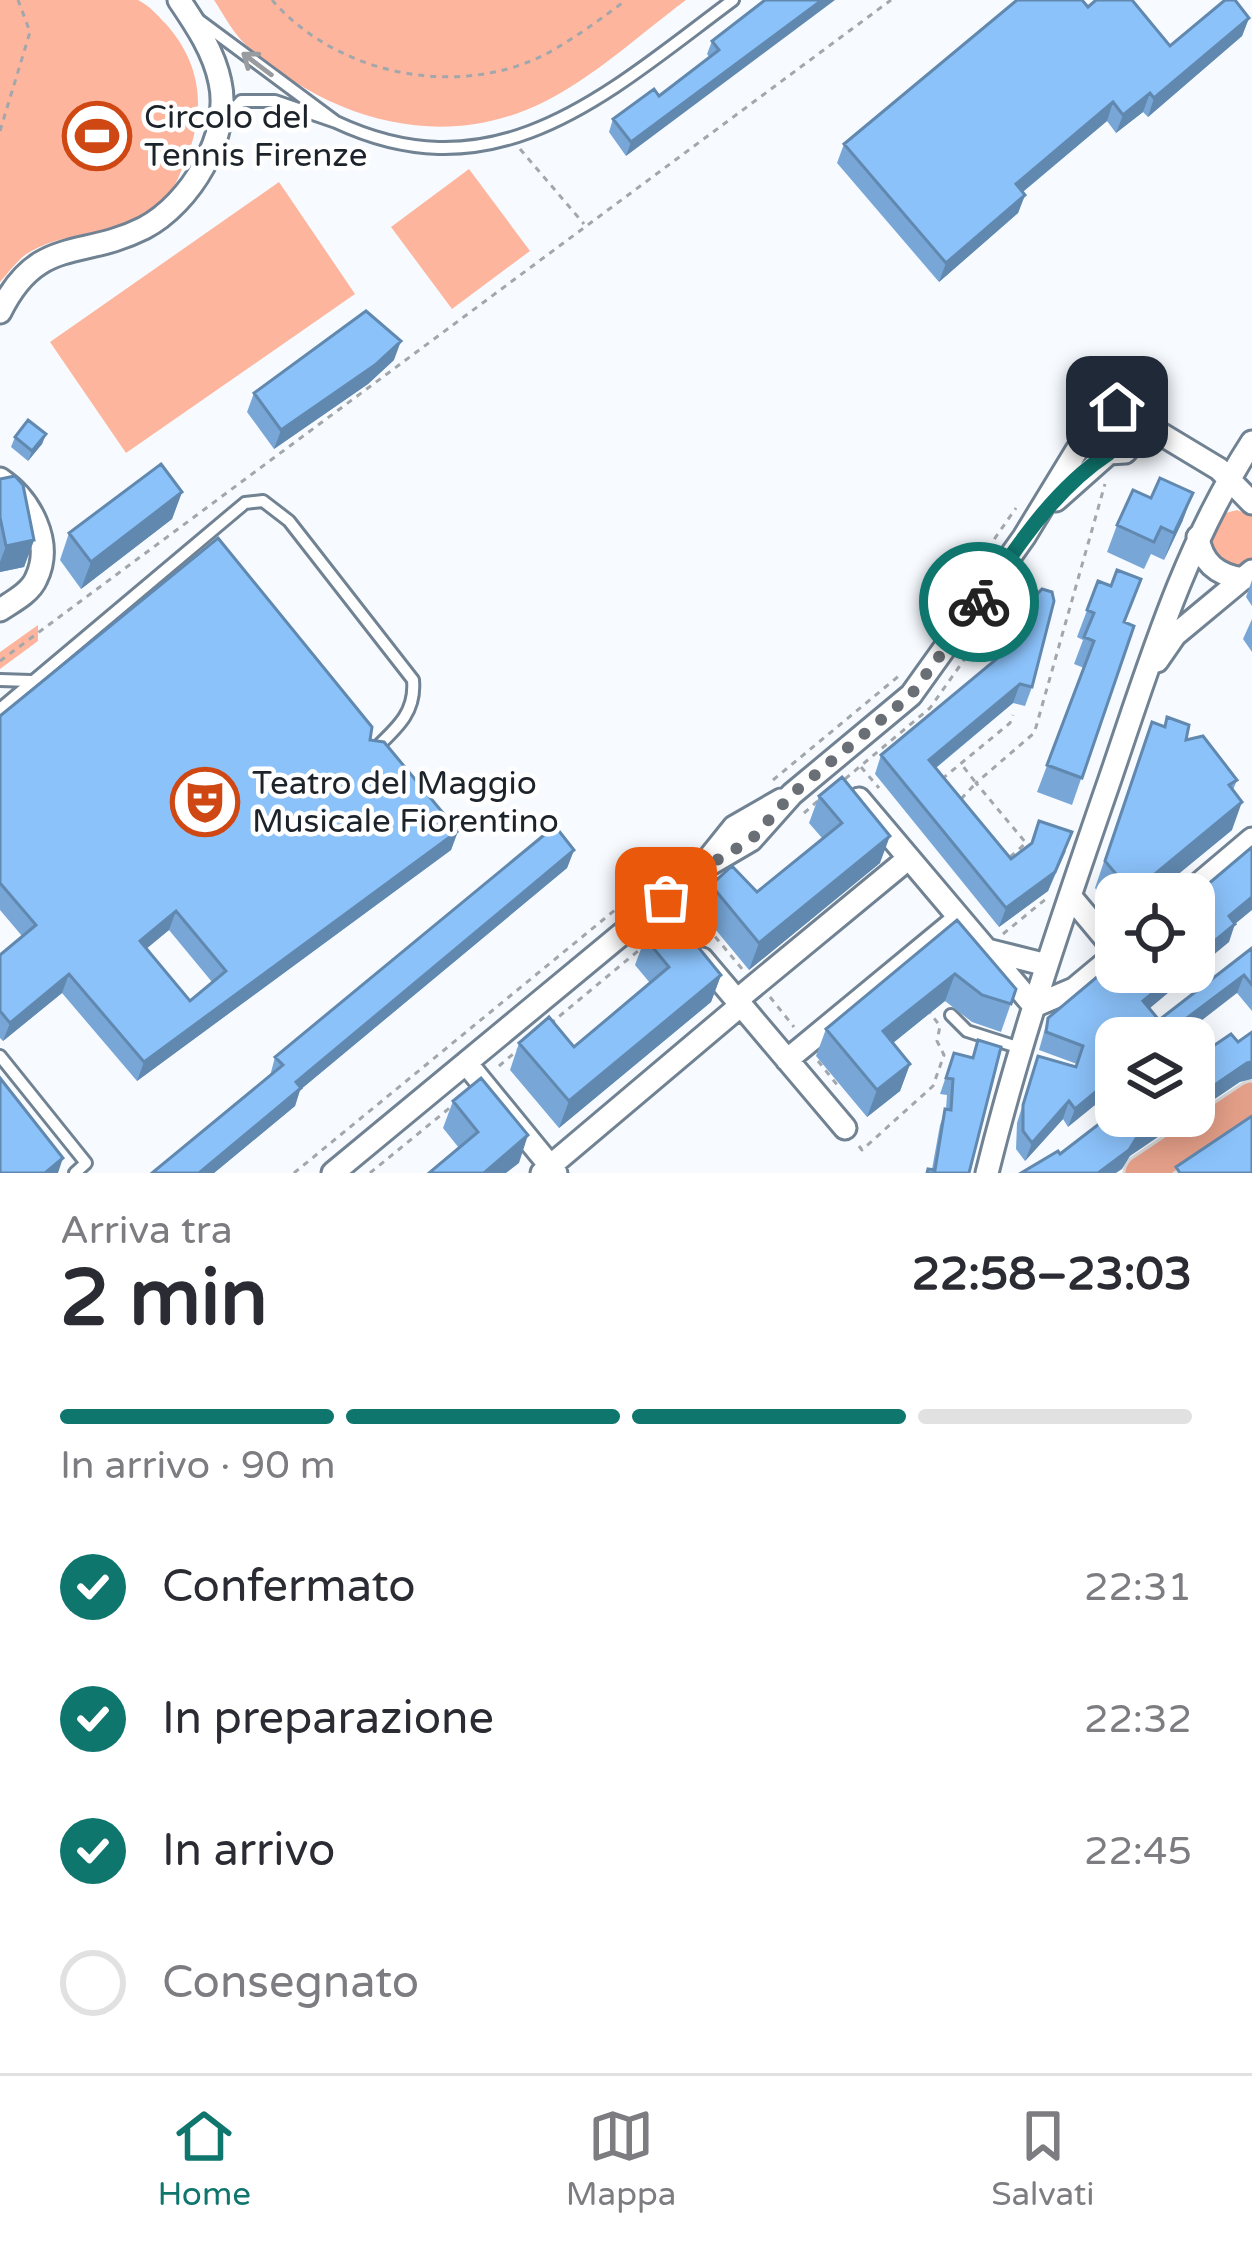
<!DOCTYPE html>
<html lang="it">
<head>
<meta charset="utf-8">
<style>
  body { margin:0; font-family:"Varela Round",sans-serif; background:#f7f7f7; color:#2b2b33; height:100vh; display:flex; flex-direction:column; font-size:45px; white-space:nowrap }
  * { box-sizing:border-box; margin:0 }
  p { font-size:39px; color:#7c7c81 }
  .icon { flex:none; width:66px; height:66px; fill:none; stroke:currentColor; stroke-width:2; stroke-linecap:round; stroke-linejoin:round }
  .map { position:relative; height:1173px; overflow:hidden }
  .panel { display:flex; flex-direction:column; background:#fff; flex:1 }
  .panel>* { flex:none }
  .tools { position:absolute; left:1095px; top:873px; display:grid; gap:24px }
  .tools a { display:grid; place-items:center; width:120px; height:120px; border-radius:24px; background:#fff; box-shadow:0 6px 30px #0003; font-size:60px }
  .pin { position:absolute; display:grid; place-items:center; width:102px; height:102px; color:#fff; margin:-51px; border-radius:24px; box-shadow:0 6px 18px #0006 }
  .courier { position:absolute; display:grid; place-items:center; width:120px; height:120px; margin:-60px; border:9px solid #0f766e; border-radius:50%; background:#fff; color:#222; box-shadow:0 3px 15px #0007 }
  .overview em { font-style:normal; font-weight:700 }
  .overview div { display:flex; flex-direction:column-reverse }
  .overview { display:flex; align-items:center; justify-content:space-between; height:204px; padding:0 60px }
  h1 { font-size:78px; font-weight:700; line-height:90px }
  .bar { display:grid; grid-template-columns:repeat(4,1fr); gap:18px 12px; align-content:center; height:144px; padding:0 60px }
  .bar i { height:15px; border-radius:9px; background:#e1e1e2 }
  .bar .current { background:#0f766e }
  .bar p { grid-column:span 4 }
  ol { padding:0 60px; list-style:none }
  li { display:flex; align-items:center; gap:36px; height:132px }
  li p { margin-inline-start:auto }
  li .icon { padding:12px; border-radius:50%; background:#0f766e; color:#fff; stroke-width:4 }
  li:last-child { color:#7c7c81 }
  li i { width:66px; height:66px; border:6px solid #e1e1e2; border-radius:50% }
  .tab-bar { display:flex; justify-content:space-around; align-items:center; height:168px; border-top:3px solid #e1e1e2; background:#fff; font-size:33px; color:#7c7c81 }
  .tab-bar a { display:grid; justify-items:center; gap:6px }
  .tab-bar .current { color:#0f766e }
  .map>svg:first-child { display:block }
</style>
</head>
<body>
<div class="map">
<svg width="1252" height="1173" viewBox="0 0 1252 1173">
  <rect width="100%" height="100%" fill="#f7fbff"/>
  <path fill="#feb59d" d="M0 0H138C150 6 157 15 166 24 203 66 206 112 185 162 177 180 172 197 156 209 119 237 63 229 25 255 16 262 8 273 0 282Z
    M214 0H686C636 37 584 87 526 110 427 150 322 114 246 45 233 33 224 15 214 0Z
    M469 169 530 251 452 309 391 227Z
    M279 182 355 294 126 453 50 342Z
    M1237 510 1252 516V562L1232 569 1214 560 1206 532 1218 515Z
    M38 625V641L0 669V652Z"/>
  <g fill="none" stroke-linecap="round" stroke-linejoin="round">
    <g stroke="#718293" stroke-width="16">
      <path id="service" d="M200 21 336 122 275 101H241L225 119
        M336 122C498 198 609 92 733 0
        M0 680 31 681
        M0 709 245 503 263 501 289 521 413 680C416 712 397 728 375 749
        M951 1015 967 1031 1020 1048
        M0 1056 86 1163 75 1173"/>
    </g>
    <g stroke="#718293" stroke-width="27">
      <path id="minor" d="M0 312C38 235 81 260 144 228 190 204 232 135 220 82 214 52 196 25 179 0
        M1136 419 1219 469 1252 503
        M0 479C30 499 54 542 36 579 30 593 12 602 0 610
        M1056 500 1109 453
        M1198 537C1202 563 1217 575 1243 579
        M1157 661 1175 635 1252 571
        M859 799 1034 1006
        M705 863 734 827 781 800
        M1187 894 1252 839
        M1070 896 1116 951
        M987 950 1047 965
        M702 959 845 1128
        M737 1000 909 858
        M1034 1006 1074 989 1116 954
        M787 1060 959 918
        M466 1063 556 1173
        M333 1173 698 871 751 840 792 794 911 695 1024 537 1099 414 1112 407 1126 409 1138 424V438L1125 452 1109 453 1095 441 1094 422
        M542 1173 741 1005
        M987 1173C1020 1039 1065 909 1110 779 1150 662 1184 547 1252 442"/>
    </g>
    <g stroke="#d6d7d9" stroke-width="39">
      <path id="primary" d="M1142 1173 1252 1099"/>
    </g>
    <path stroke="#a2a7ac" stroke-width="3" stroke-dasharray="6 6" stroke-linecap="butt" d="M272 0C337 75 459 100 548 53 575 38 601 19 626 0
      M0 131 30 32 18 0
      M520 149 584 224
      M953 598 1016 508
      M0 661 891 0
      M861 767 879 788
      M845 779 930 708 1000 609 1006 613 1024 585 1019 582
      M942 779 1010 723 1013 715
      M773 780 900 675
      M961 799 976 783 962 765
      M804 813 819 800
      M1010 857 1026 843 976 783 1033 734 1036 727 1105 484
      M1157 894 1170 884
      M692 909 743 970
      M675 921 709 892
      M1003 934 1047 898
      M770 997 794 1027
      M550 1024 644 946
      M818 1061 838 1086
      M499 1066 519 1049
      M859 1146 862 1150 933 1086 944 1055 937 1041 940 1026 930 1013
      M294 1173 687 851
      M370 1173 452 1106"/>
    <use href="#service" stroke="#fff" stroke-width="10"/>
    <use href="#minor" stroke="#fff" stroke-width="21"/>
    <use href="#primary" stroke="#e49f88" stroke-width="33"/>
  </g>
  <path fill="#78a7d7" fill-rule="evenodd" d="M765 0 626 156 609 132 613 119 659 96 710 58 707 54 712 41Z
    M1088 7 1170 46 1249 18 1242 36 1148 117 1143 112 1116 133 1107 121 1023 192 1025 195 1018 213 939 282 837 163 844 144Z
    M394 360 368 384 274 449 247 412 254 393Z
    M46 434 42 444 28 461 11 447 15 437Z
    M0 479 34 540 24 567 0 572Z
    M182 492 172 519 81 589 60 560 69 533Z
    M1183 520 1164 560 1151 554 1144 569 1107 552 1117 525Z
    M1252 580V606L1246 597Z
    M1098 581 1125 622 1134 626 1072 805 1037 792 1084 668 1074 664 1083 640 1077 637Z
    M1252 619V652L1243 639Z
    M1010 622 1032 687 1025 706 1013 703 936 768 1011 859 1066 851 1048 891 999 927 875 774 881 755 998 659Z
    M0 716 370 740 458 831 451 850 137 1081 62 993 3 1041 0 1038V955L22 936 0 910ZM169 930 212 982 190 1001 146 948Z
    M1167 717 1186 740 1237 780 1233 790 1232 830 1154 894H1116V913L1095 888 1142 749 1163 727Z
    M819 796 880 863 749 970 701 912 711 885 757 892 822 838 809 823Z
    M574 850 567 868 300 1090 295 1106 214 1173H152L270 1076 275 1057Z
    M957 920 1016 989 1001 1032 972 1022 945 1001 893 1043 910 1064 900 1091 867 1117 816 1056 826 1029Z
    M645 938 721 975 711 1002 559 1128 510 1070 519 1043 574 1047 650 983 635 965Z
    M1252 948V1011L1237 993 1116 1038 1068 1127 1063 1119 1025 1161 1016 1149 1017 1123 1038 1056 1076 1067 1077 1064 1039 1050 1048 1018 1149 1008 1159 1020Z
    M954 1053 969 1173H927L928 1169H932L940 1125 946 1109 947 1095 940 1094Z
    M453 1101 519 1163 459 1148 443 1128Z"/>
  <path fill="#6188af" d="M822 0H835L626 156 631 142Z
    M1249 18 1242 36 1148 117 1154 98Z
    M1150 93 1143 112 1116 133 1123 115Z
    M1113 102 1107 121 1009 203 1016 184Z
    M1025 195 1018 213 939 282 946 263Z
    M401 341 394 360 368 384 274 449 281 430Z
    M46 434 42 444 28 461 32 451Z
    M182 492 172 519 81 589 91 562Z
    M1193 493 1183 520 1164 560 1174 533Z
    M34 540 24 567 0 572V562L6 546Z
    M1020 684 1013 703 922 779 929 760Z
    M1242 802 1232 830 1154 894H1132Z
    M458 831 451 850 137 1081 144 1062Z
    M1072 832 1048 891 999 927 1006 908Z
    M890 836 880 863 749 970 759 943Z
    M574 850 567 868 300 1090 295 1106 214 1173H199L296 1082Z
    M1252 897V910L1235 924 1229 942 1194 971V958L1229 916Z
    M176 911 169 930 133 960 140 941Z
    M1178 972H1193L1137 1019 1143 1001Z
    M69 974 62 993 3 1041 10 1023Z
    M955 974 945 1001 873 1059 883 1031Z
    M721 975 711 1002 559 1128 569 1101Z
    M1244 975 1237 993 1179 1038 1171 1030Z
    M1252 1062V1079L1240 1082 1194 1113V1099L1247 1063Z
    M910 1064 900 1091 867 1117 877 1090Z
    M1116 1075V1088L1068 1127 1075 1109Z
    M1069 1101 1063 1119 1025 1161 1032 1143Z
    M1169 1116H1189L1130 1156 1122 1169 1116 1173H1098L1137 1137Z
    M528 1135 519 1163 506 1173H484Z
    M63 1158 58 1173H45Z"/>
  <path fill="#8bc2fa" stroke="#6188af" stroke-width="3" fill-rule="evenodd" d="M765 0H822L631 142 613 119 654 89 659 96 719 50 712 41Z
    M1017 0H1082L1088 7 1096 0H1132L1170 46 1225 0H1235L1249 18 1154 98 1150 93 1123 115 1113 102 1016 184 1025 195 946 263 844 144Z
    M366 311 401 341 375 365 281 430 254 393Z
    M28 420 46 434 32 451 15 437Z
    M161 464 182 492 91 562 69 533Z
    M15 476 23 485 34 540 6 546 0 517V479Z
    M1160 478 1193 493 1174 533 1161 527 1154 542 1117 525 1133 490 1151 498Z
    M218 538 372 727 370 740 384 742 458 831 144 1062 69 974 10 1023 0 1011V955L36 925 0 883V716ZM176 911 226 971 190 1001 140 941Z
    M1117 570 1141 579 1124 622 1134 626 1082 778 1047 765 1094 641 1084 637 1094 613 1087 610 1098 581 1111 586Z
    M1042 589 1052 592 1054 601 1032 687 1020 684 929 760 1011 859 1032 843 1039 821 1072 832 1055 872 1006 908 881 755 999 657 1010 622Z
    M1167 717 1189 725 1186 740 1203 736 1237 780 1229 785 1242 802 1132 893 1105 861 1152 722 1165 727Z
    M842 777 890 836 759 943 711 885 732 866 757 892 842 823 819 796Z
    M555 826 574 850 296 1082 301 1088 199 1173H152L283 1065 275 1057Z
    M1252 847V897L1229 916 1235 924 1194 958V896Z
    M672 915 721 975 569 1101 519 1043 549 1017 574 1047 669 967 645 938Z
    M957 920 1016 989 1011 1004 982 995 955 974 883 1031 910 1064 877 1090 826 1029Z
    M1252 948V985L1244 975 1171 1030 1177 1038H1116V1075L1075 1109 1069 1101 1032 1143 1023 1131V1105L1038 1056 1076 1067 1083 1046 1046 1032 1048 1018 1116 961V972H1178L1143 1001 1159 1020Z
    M1252 1032V1062L1247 1063 1194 1099V1059L1231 1034 1238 1042Z
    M978 1040 1001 1047 969 1173H927L928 1169 935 1170 945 1109 951 1110 953 1079 946 1078 954 1053 973 1058Z
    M0 1078 63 1158 45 1173H0Z
    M481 1078 528 1135 484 1173H429L478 1132 453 1101Z
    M1112 1114 1114 1117 1169 1116 1137 1137 1129 1150 1098 1173H1021L1058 1151 1060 1154Z
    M1252 1116V1173H1180L1176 1167Z"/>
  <defs><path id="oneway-shaft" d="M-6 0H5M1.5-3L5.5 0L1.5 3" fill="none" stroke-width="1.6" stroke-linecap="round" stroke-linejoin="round" transform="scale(3)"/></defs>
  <use stroke="#999c9f" href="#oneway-shaft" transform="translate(257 64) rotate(-143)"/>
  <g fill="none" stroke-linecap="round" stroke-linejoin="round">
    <path stroke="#696f75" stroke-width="12" stroke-dasharray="0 21.6" d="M666 898 698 871 751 840 792 794 911 695 979 602"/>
    <path stroke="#0f766e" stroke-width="15" d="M979 602C1016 548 1053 490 1109 453L1098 445 1093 427 1099 414 1117 407"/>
  </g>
  <defs>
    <g id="stadium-ring" transform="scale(3.45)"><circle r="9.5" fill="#fff" stroke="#cf4813" stroke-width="1.5"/><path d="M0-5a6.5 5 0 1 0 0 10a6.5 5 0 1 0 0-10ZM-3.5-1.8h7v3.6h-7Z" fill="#cf4813"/></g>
    <g id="theatre-ring" transform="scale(3.45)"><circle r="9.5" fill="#fff" stroke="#cf4813" stroke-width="1.5"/><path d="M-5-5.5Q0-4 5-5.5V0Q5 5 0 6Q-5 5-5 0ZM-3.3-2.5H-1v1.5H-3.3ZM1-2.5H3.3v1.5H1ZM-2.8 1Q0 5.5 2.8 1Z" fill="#cf4813"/></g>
  </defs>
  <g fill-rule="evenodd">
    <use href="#stadium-ring" x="97" y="136"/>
    <use href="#theatre-ring" x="205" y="802"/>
  </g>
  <g text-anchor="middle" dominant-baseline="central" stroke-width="9" stroke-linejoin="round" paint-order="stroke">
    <g font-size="33" fill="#1d232a" stroke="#fff" text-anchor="start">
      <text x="144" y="117">Circolo del<tspan x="144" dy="38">Tennis Firenze</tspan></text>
      <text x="252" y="783">Teatro del Maggio<tspan x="252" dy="38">Musicale Fiorentino</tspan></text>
    </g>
  </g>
</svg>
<div class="tools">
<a><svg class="icon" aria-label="locate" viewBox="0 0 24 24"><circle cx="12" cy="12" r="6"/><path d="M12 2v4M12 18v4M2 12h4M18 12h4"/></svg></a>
<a><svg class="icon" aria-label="layers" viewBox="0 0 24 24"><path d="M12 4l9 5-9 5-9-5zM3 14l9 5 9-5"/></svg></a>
</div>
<div class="pin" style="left:666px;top:898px;background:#ea580c"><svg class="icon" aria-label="bag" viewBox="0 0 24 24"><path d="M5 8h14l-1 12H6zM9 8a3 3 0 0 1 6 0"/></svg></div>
<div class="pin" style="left:1117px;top:407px;background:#1f2937"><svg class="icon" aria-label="home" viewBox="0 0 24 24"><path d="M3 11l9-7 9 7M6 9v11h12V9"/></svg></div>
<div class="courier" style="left:979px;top:602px"><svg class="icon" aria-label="bike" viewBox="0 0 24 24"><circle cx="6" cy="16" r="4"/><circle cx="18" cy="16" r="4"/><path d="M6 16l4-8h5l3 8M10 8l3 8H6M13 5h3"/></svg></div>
</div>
<section class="panel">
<div class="overview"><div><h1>2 min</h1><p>Arriva tra</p></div><em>22:58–23:03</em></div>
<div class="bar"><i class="current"></i><i class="current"></i><i class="current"></i><i></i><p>In arrivo · 90 m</p></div>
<ol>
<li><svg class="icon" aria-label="check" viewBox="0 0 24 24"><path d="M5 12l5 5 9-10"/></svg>Confermato<p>22:31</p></li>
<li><svg class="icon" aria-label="check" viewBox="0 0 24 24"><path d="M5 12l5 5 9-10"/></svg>In preparazione<p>22:32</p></li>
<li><svg class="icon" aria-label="check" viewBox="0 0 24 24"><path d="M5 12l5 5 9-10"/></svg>In arrivo<p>22:45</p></li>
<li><i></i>Consegnato</li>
</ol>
</section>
<nav class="tab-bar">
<a class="current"><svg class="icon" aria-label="home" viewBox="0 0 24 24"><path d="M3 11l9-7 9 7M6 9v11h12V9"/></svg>Home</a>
<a><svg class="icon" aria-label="map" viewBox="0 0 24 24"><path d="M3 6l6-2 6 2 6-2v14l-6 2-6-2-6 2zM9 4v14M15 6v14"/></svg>Mappa</a>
<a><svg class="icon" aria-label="saved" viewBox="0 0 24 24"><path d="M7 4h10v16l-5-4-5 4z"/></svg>Salvati</a>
</nav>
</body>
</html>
